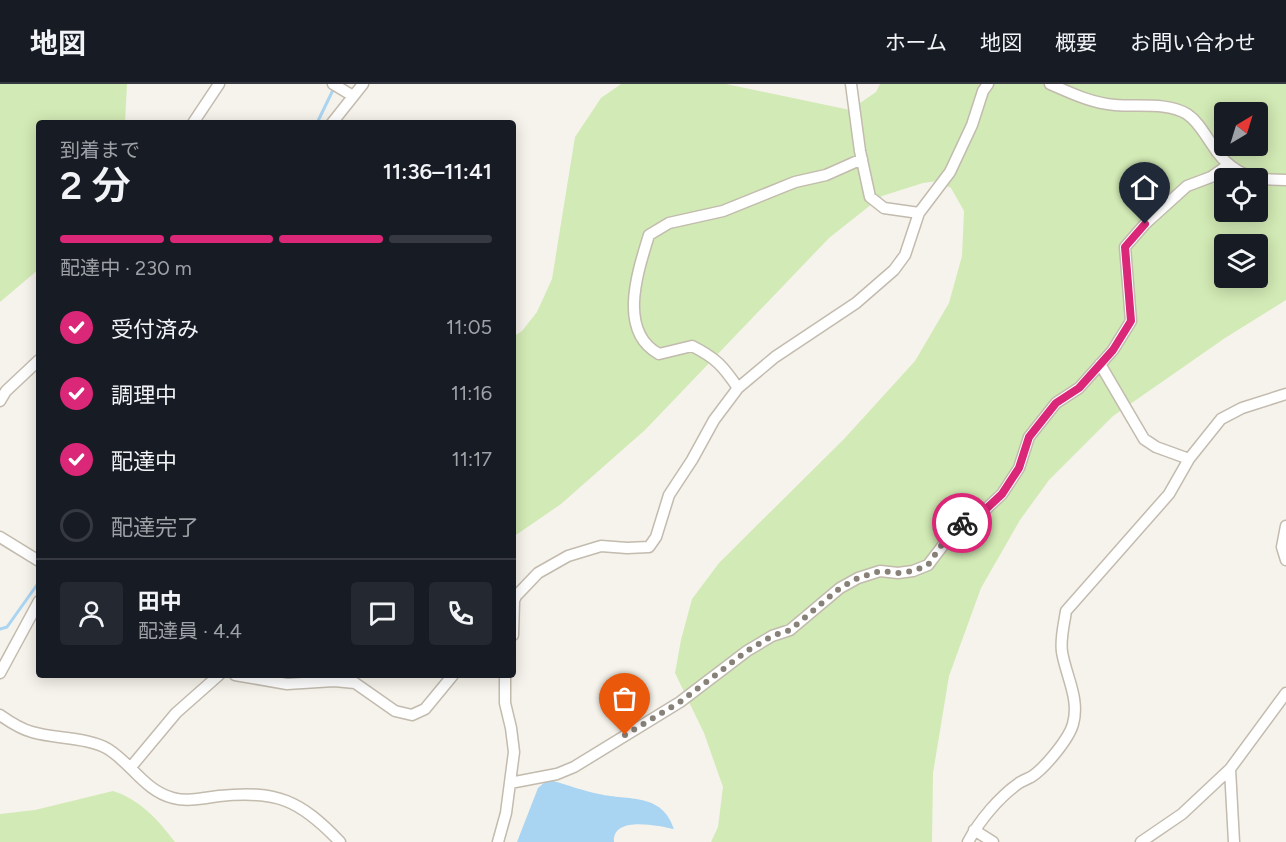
<!DOCTYPE html>
<html lang="ja">
<head>
<meta charset="utf-8">
<style>
  body { margin:0; font-family:Figtree,"Noto Sans JP",sans-serif; background:#242831; color:#f1f3f6; height:100vh; display:flex; flex-direction:column; font-size:22px; white-space:nowrap }
  * { box-sizing:border-box; margin:0 }
  p { font-size:20px; color:#9ea1a6 }
  .icon { flex:none; width:33px; height:33px; fill:none; stroke:currentColor; stroke-width:2; stroke-linecap:round; stroke-linejoin:round }
  .map { position:relative; flex:1; overflow:hidden }
  .sheet { position:absolute; left:36px; top:36px; width:480px; height:558px; display:flex; flex-direction:column; background:#171b24; border-radius:6px; box-shadow:0 3px 15px #0003 }
  .sheet>* { flex:none }
  .needle { width:39px; rotate:38deg }
  .fabs { position:absolute; left:1214px; top:18px; display:grid; gap:12px }
  .fabs a { display:grid; place-items:center; width:54px; height:54px; border-radius:6px; background:#171b24; box-shadow:0 3px 15px #0003; font-size:30px }
  .pin { position:absolute; display:grid; place-items:center; width:51px; height:51px; color:#fff; margin:-62px -26px; border-radius:50% 50% 50% 0; rotate:-45deg; box-shadow:0 0 6px #0007 }
  .pin .icon { rotate:45deg }
  .courier { position:absolute; display:grid; place-items:center; width:60px; height:60px; margin:-30px; border:4px solid #db2777; border-radius:50%; background:#fff; color:#222; box-shadow:0 2px 8px #0007 }
  .headline em { font-style:normal; font-weight:600 }
  .headline div { display:flex; flex-direction:column-reverse }
  .headline { display:flex; align-items:center; justify-content:space-between; height:102px; padding:0 24px }
  h1 { font-size:39px; font-weight:600; line-height:45px }
  .bar { display:grid; grid-template-columns:repeat(4,1fr); gap:9px 6px; align-content:center; height:72px; padding:0 24px }
  .bar i { height:8px; border-radius:4px; background:#363941 }
  .bar .selected { background:#db2777 }
  .bar p { grid-column:span 4 }
  .line { display:flex; align-items:center; gap:15px; padding:0 24px; border-top:2px solid #363941 }
  .line div { flex:1 }
  .round { display:grid; place-items:center; flex:none; width:63px; height:63px; border-radius:6px; background:#242831 }
  ol { padding:0 24px; list-style:none }
  li { display:flex; align-items:center; gap:18px; height:66px }
  li p { margin-inline-start:auto }
  li .icon { padding:6px; border-radius:50%; background:#db2777; color:#fff; stroke-width:4 }
  li:last-child { color:#9ea1a6 }
  li i { width:33px; height:33px; border:3px solid #363941; border-radius:50% }
  header { display:flex; align-items:center; gap:36px; box-sizing:border-box; height:84px; padding:0 30px; background:#171b24; border-bottom:2px solid #363941 }
  header strong { font-size:28px }
  nav { display:flex; gap:33px; margin-inline-start:auto; font-size:21px }
  .map>svg:first-child { display:block }
</style>
</head>
<body>
<header>
<strong>地図</strong>
<nav><a>ホーム</a><a>地図</a><a>概要</a><a>お問い合わせ</a></nav>
</header>
<div class="map">
<svg width="1286" height="758" viewBox="0 0 1286 758">
  <rect width="100%" height="100%" fill="#f6f3ec"/>
  <path fill="#d2eab5" fill-rule="evenodd" d="M0 0H127L125 39H39V185L0 218Z
    M621 0H726L850 26 876 8 880 0H1286V216L1225 254 1113 332 1049 396 1020 436 981 504 949 592 933 689 932 758H711L718 743 723 703 704 649 675 589 681 556 692 515 719 479 844 355 915 277 949 219 962 172 964 127 951 104 937 97 923 99 882 112 829 154 645 346 561 420 513 453V253L522 247 537 228 552 195 575 53 601 14ZM1224 28H1257V62H1224ZM1224 94H1257V128H1224ZM1224 160H1257V194H1224Z
    M113 707C141 716 158 736 175 758H0V730L35 726Z"/>
  <path fill="#a9d4f2" d="M553 697C568 701 583 707 599 710 628 717 662 708 674 745 659 742 612 731 614 758H517L538 704 545 698Z"/>
  <g fill="none" stroke-linecap="round" stroke-linejoin="round">
    <path stroke="#a9d4f2" stroke-width="3" d="M317 39 334 4
      M0 545 7 543 39 498"/>
    <g stroke="#c2bbae" stroke-width="13">
      <path id="minor" d="M333 0 353 12
        M851 0 860 67 870 113 884 124 919 129
        M1050 0C1071 9 1091 19 1115 21 1138 23 1167 18 1187 30 1199 38 1205 51 1213 62 1223 78 1237 89 1255 94
        M193 39 219 0
        M332 39 363 0
        M1257 95 1286 96
        M1100 280 1144 355 1156 363 1189 375
        M738 304C723 282 716 274 692 262L659 270C617 247 638 187 649 151L669 139 723 127 795 98 826 91 862 75
        M0 317 6 307 39 276
        M1286 442 1282 463 1286 476
        M0 453 39 477
        M513 519 516 512 538 489 568 472 601 462 627 464 649 463 656 453 669 411 692 376 714 336 738 304 775 273 856 219 894 186 905 171 919 129 950 88 972 41 983 7 988 0
        M513 551 514 518
        M0 589 39 517
        M235 591 287 600 334 597 355 599 395 627 412 631 425 625 453 591
        M0 631C10 638 21 645 32 648 55 655 88 653 108 665 132 680 145 707 173 714 188 718 204 714 219 712 277 706 300 716 340 758
        M131 683 176 629 219 591
        M1230 685 1234 758
        M510 699 557 690 574 683 680 618 747 567 772 552 790 546 840 504 858 494 880 487 898 489 913 487 928 481 957 443 985 426 1002 410 1019 384 1029 353 1056 319 1079 304 1113 266 1131 237 1125 163 1145 140 1187 102 1211 93 1228 81
        M974 746 993 758
        M498 758 506 729 514 668 511 644 505 619V591
        M968 758C979 737 999 713 1019 699 1022 697 1027 695 1031 693 1044 685 1069 655 1073 640 1080 615 1066 592 1062 568 1060 555 1064 541 1066 527L1169 410 1189 375 1221 335 1242 324 1286 310
        M1141 758 1182 730 1230 685 1286 609"/>
    </g>
    <use href="#minor" stroke="#fff" stroke-width="10"/>
  </g>
  <g fill="none" stroke-linecap="round" stroke-linejoin="round">
    <path stroke="#878178" stroke-width="6" stroke-dasharray="0 10.8" d="M625 651 680 618 747 567 772 552 790 546 840 504 858 494 880 487 898 489 913 487 928 481 943 459 957 443 962 439"/>
    <path stroke="#db2777" stroke-width="8" d="M962 439 985 426 1002 410 1019 384 1029 353 1056 319 1079 304 1113 266 1131 237 1125 163 1145 140"/>
  </g>
</svg>
<div class="fabs">
<a><svg class="needle" viewBox="-14 -14 28 28"><path d="M0-13l5 13h-10z" fill="#e53935"/><path d="M0 13l5-13h-10z" fill="#9ea1a6"/></svg></a>
<a><svg class="icon" aria-label="locate" viewBox="0 0 24 24"><circle cx="12" cy="12" r="6"/><path d="M12 2v4M12 18v4M2 12h4M18 12h4"/></svg></a>
<a><svg class="icon" aria-label="layers" viewBox="0 0 24 24"><path d="M12 4l9 5-9 5-9-5zM3 14l9 5 9-5"/></svg></a>
</div>
<div class="pin" style="left:625px;top:651px;background:#ea580c"><svg class="icon" aria-label="bag" viewBox="0 0 24 24"><path d="M5 8h14l-1 12H6zM9 8a3 3 0 0 1 6 0"/></svg></div>
<div class="pin" style="left:1145px;top:140px;background:#1f2937"><svg class="icon" aria-label="home" viewBox="0 0 24 24"><path d="M3 11l9-7 9 7M6 9v11h12V9"/></svg></div>
<div class="courier" style="left:962px;top:439px"><svg class="icon" aria-label="bike" viewBox="0 0 24 24"><circle cx="6" cy="16" r="4"/><circle cx="18" cy="16" r="4"/><path d="M6 16l4-8h5l3 8M10 8l3 8H6M13 5h3"/></svg></div>
<section class="sheet">
<div class="headline"><div><h1>2 分</h1><p>到着まで</p></div><em>11:36–11:41</em></div>
<div class="bar"><i class="selected"></i><i class="selected"></i><i class="selected"></i><i></i><p>配達中 · 230 m</p></div>
<ol>
<li><svg class="icon" aria-label="check" viewBox="0 0 24 24"><path d="M5 12l5 5 9-10"/></svg>受付済み<p>11:05</p></li>
<li><svg class="icon" aria-label="check" viewBox="0 0 24 24"><path d="M5 12l5 5 9-10"/></svg>調理中<p>11:16</p></li>
<li><svg class="icon" aria-label="check" viewBox="0 0 24 24"><path d="M5 12l5 5 9-10"/></svg>配達中<p>11:17</p></li>
<li><i></i>配達完了</li>
</ol>
<div class="line" style="height:108px"><a class="round"><svg class="icon" aria-label="person" viewBox="0 0 24 24"><circle cx="12" cy="8" r="4"/><path d="M4 21q1-7 8-7t8 7"/></svg></a><div><b>田中</b><p>配達員 · 4.4</p></div><a class="round"><svg class="icon" aria-label="chat" viewBox="0 0 24 24"><path d="M4 5h16v11H9l-5 4z"/></svg></a><a class="round"><svg class="icon" aria-label="phone" viewBox="0 0 24 24"><path d="M5 4h4l2 5-3 2q2 4 5 5l2-3 5 2v4C11 20 4 13 5 4z"/></svg></a></div>
</section>
</div>
</body>
</html>
